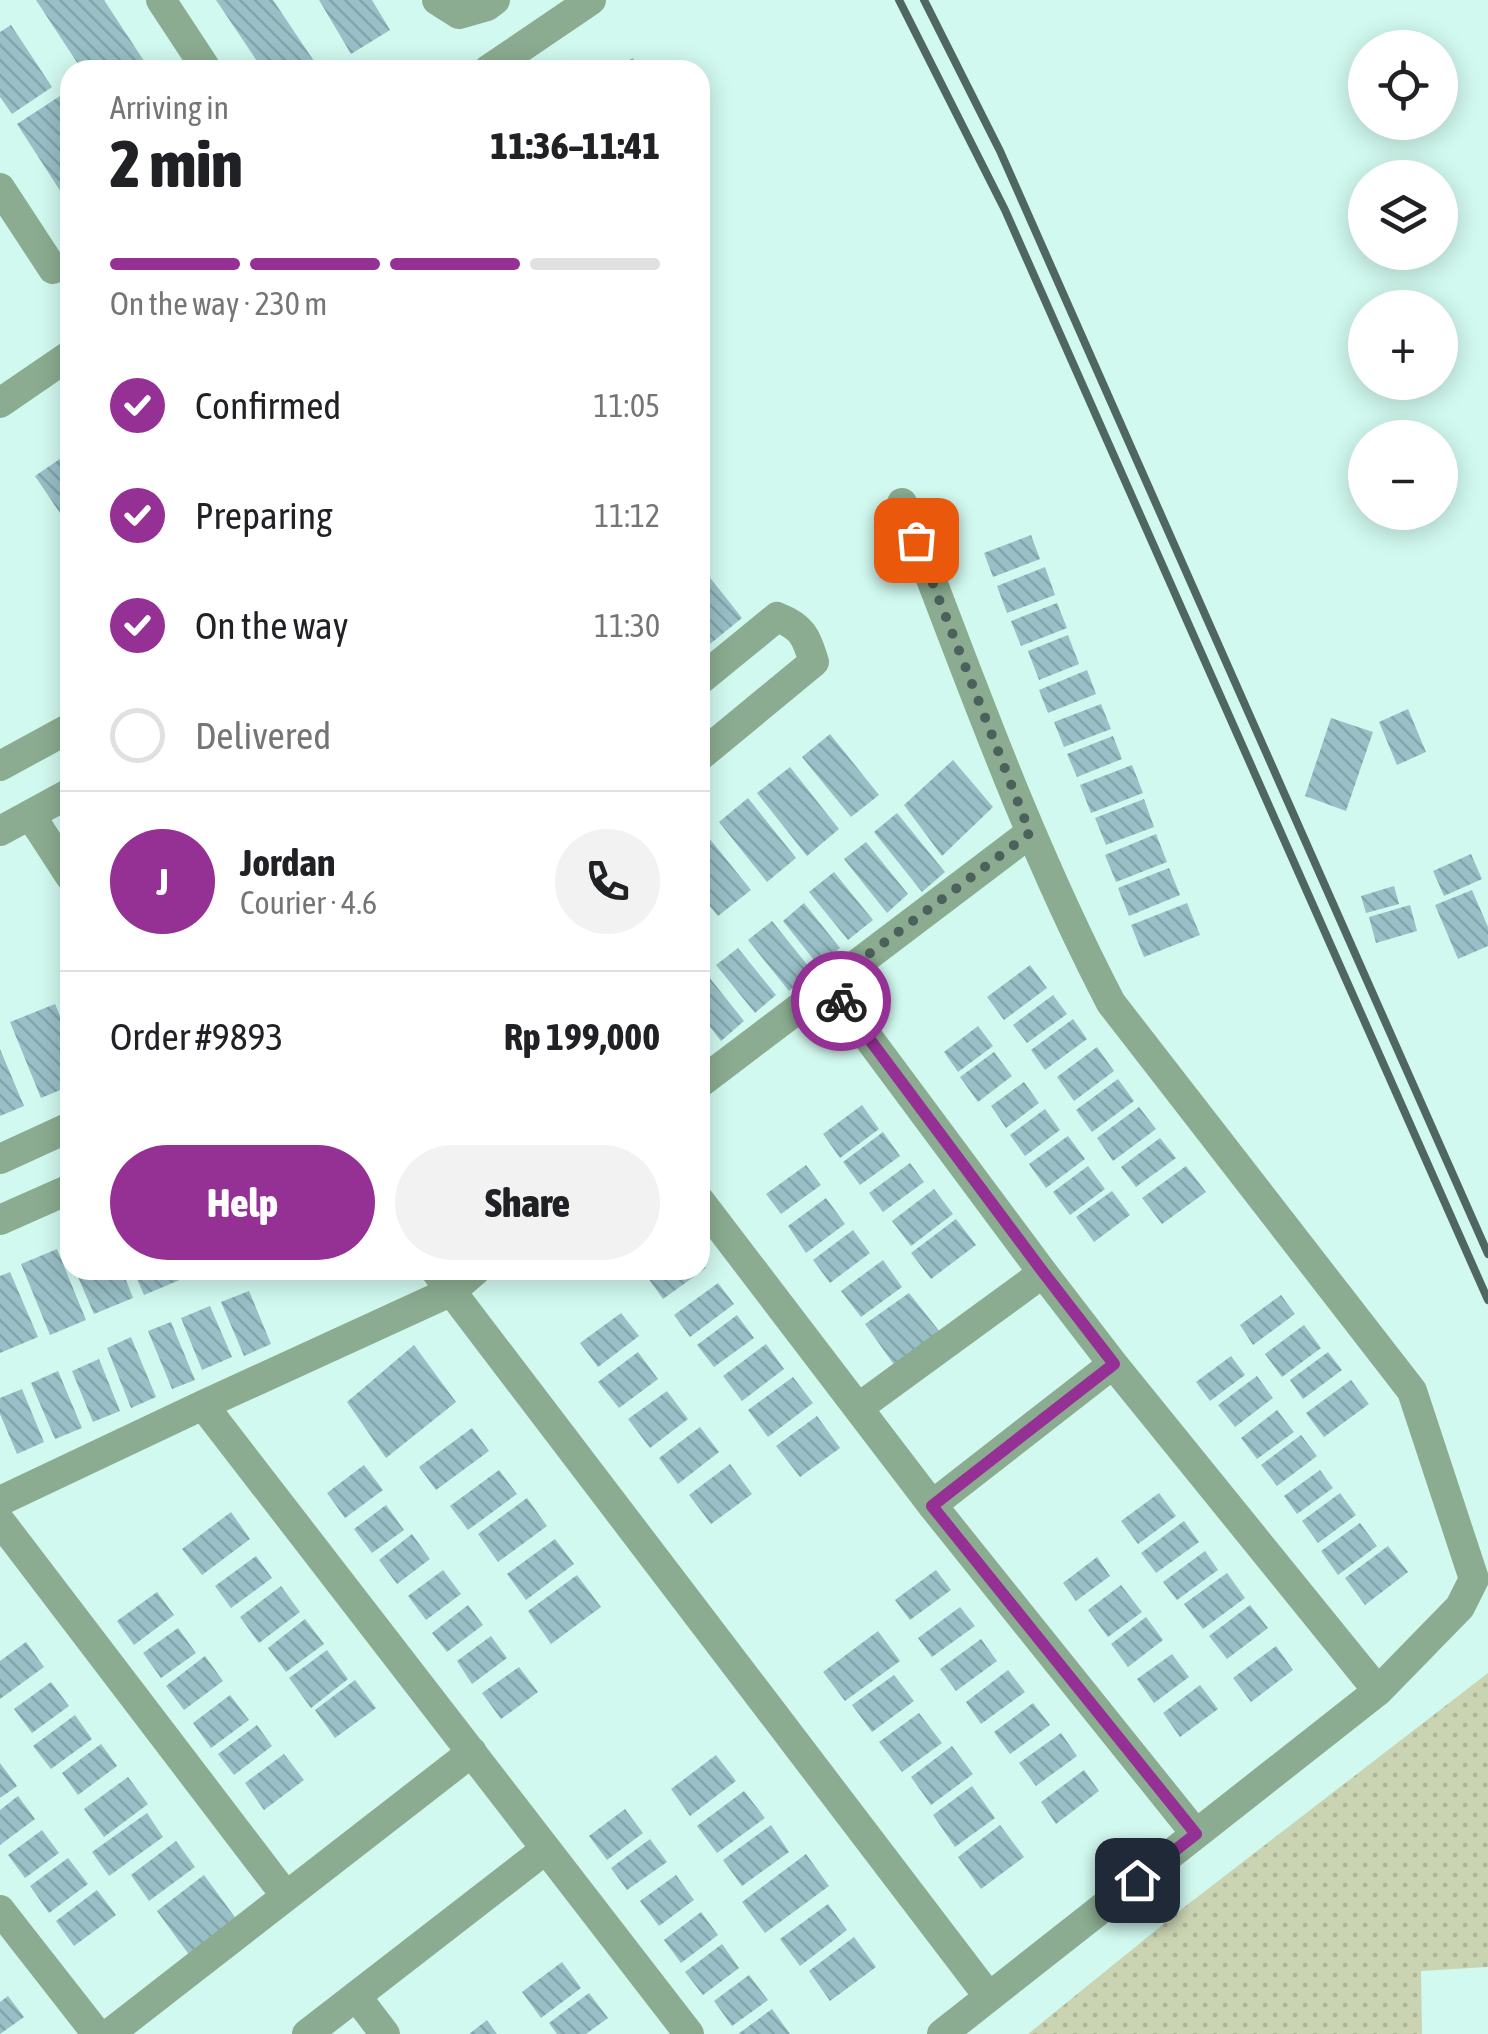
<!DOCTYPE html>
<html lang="en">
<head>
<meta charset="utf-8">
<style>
  body { margin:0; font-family:"Asap Condensed",sans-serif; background:#f2f2f2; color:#202124; height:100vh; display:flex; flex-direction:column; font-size:38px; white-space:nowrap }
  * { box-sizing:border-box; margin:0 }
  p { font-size:32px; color:#757577 }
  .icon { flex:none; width:55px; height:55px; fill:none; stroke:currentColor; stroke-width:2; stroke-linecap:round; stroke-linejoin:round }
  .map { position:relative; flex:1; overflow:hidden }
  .sheet { position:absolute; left:60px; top:60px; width:650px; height:1220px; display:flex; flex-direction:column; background:#fff; border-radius:30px; box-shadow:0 5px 25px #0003 }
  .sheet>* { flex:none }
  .buttons { position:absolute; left:1348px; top:30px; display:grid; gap:20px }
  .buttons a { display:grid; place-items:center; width:110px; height:110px; border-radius:50%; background:#fff; box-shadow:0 5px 25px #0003; font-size:50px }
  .pin { position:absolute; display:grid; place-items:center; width:85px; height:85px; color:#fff; margin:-42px; border-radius:20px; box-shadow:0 5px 15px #0006 }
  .courier { position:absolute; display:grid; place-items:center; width:100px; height:100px; margin:-50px; border:8px solid #953095; border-radius:50%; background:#fff; color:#222; box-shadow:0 2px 12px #0007 }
  .head em { font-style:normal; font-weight:800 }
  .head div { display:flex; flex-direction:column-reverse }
  .head { display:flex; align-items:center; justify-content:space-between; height:170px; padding:0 50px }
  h1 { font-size:65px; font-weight:800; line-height:75px }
  .bar { display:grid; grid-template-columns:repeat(4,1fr); gap:15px 10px; align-content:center; height:120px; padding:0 50px }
  .bar i { height:12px; border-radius:8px; background:#e0e0e0 }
  .bar .current { background:#953095 }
  .bar p { grid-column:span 4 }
  .line { display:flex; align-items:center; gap:25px; padding:0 50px; border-top:2px solid #e0e0e0 }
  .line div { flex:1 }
  .round { display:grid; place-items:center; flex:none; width:105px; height:105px; border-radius:52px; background:#f2f2f2 }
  ol { padding:0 50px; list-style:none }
  li { display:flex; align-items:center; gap:30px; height:110px }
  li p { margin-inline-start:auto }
  li .icon { padding:10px; border-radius:50%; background:#953095; color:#fff; stroke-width:4 }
  li:last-child { color:#757577 }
  li i { width:55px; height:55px; border:5px solid #e0e0e0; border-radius:50% }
  .primary-button { display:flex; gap:20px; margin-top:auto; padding:20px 50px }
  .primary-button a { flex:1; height:115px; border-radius:60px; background:#953095; color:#fff; font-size:40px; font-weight:800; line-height:115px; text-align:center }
  .primary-button a+a { background:#f2f2f2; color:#202124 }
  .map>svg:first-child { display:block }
</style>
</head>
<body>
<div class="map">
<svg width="1488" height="2034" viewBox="0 0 1488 2034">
  <defs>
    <pattern id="grass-dots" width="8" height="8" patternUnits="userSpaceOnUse" patternTransform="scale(2.5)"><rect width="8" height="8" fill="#cbd4b2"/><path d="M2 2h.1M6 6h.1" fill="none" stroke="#adb598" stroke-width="1.8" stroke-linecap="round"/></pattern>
    <pattern id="building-back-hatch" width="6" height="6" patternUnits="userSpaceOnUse" patternTransform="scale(2.5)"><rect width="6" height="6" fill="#99c0c7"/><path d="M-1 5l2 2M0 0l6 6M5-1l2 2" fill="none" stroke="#82a4aa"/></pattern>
  </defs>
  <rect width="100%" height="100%" fill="#d1f9ef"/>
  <path fill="url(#grass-dots)" d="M1488 1673V1967L1421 1971 1422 2034H1028L1187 1905Z"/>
  <path fill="url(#building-back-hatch)" d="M36 0H104L150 70H82Z
    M216 0H273L320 70H263Z
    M319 0H372L390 30 351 54Z
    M11 25 52 87 12 114 0 97V32Z
    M633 58 640 70H612Z
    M60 96 70 111V206L17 124Z
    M70 452V528L35 476Z
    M1031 535 1040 559 993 577 984 553Z
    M700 565 742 618 705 648 700 642Z
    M1045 567 1055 595 1007 613 997 586Z
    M1057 603 1067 628 1021 646 1011 621Z
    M1068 635 1079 664 1039 680 1028 651Z
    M1087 670 1096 694 1048 713 1039 690Z
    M1101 704 1111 729 1064 747 1054 722Z
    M1408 709 1426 752 1397 765 1379 722Z
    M1331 718 1373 732 1346 811 1305 796Z
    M830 734 879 795 851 817 802 757Z
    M1113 736 1122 759 1077 777 1067 754Z
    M953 760 993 807 942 856 904 805Z
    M1132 765 1143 793 1091 813 1080 785Z
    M790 767 839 829 807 856 757 793Z
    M748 798 796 858 767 882 719 822Z
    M1144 799 1154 827 1106 845 1095 818Z
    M897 813 945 872 922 892 874 832Z
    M705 833 751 890 718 916 700 894V837Z
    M1156 834 1167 862 1116 882 1105 855Z
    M866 842 908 894 887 913 844 859Z
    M1471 854 1482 879 1444 896 1433 871Z
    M1169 868 1180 895 1129 916 1118 888Z
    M834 872 873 920 848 940 809 892Z
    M1394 886 1399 904 1366 913 1361 896Z
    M1472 890 1488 927V946L1458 959 1435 905Z
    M804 903 840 948 818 965 783 921Z
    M1187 903 1200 935 1144 957 1131 925Z
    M1410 905 1417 931 1376 943 1369 917Z
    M772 921 813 972 789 991 748 940Z
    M738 948 776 995 755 1013 716 965Z
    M1030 965 1047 988 1004 1020 987 997Z
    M705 972 744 1021 721 1041 700 1014V976Z
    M1053 995 1067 1014 1027 1043 1013 1025Z
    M55 1004 70 1039V1086L41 1098 10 1022Z
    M1073 1019 1087 1039 1045 1070 1031 1050Z
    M978 1026 993 1046 958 1072 944 1052Z
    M1097 1047 1114 1071 1074 1101 1057 1077Z
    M0 1049 24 1106 0 1116Z
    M994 1052 1012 1076 978 1102 960 1077Z
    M1118 1079 1134 1101 1092 1132 1076 1110Z
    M1024 1082 1039 1103 1006 1128 991 1106Z
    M862 1105 879 1129 840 1158 823 1134Z
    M1139 1107 1156 1129 1113 1161 1097 1138Z
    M1045 1109 1060 1130 1025 1156 1010 1135Z
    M883 1132 900 1156 860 1185 843 1162Z
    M1068 1136 1085 1159 1046 1188 1029 1164Z
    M1160 1138 1176 1158 1136 1187 1121 1167Z
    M910 1163 924 1182 883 1212 869 1193Z
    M806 1165 821 1185 781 1214 766 1194Z
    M1088 1166 1105 1189 1070 1215 1053 1192Z
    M1186 1166 1206 1192 1162 1224 1142 1198Z
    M934 1189 953 1214 911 1246 892 1221Z
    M1112 1191 1130 1215 1094 1242 1076 1217Z
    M826 1198 845 1224 806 1253 788 1226Z
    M956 1219 976 1245 931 1279 911 1253Z
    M853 1230 870 1253 830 1283 813 1260Z
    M57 1249 86 1320 50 1335 21 1264Z
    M700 1259 706 1268 663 1299 648 1278 659 1270H700Z
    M883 1260 902 1287 861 1317 841 1291Z
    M75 1270H122L133 1298 94 1314Z
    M133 1270H179L182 1279 144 1295Z
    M10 1272 38 1337 0 1353V1276Z
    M718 1283 734 1304 690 1337 674 1315Z
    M249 1291 271 1344 244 1356 221 1302Z
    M909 1293 940 1332 895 1366 865 1324Z
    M1281 1295 1295 1314 1253 1345 1240 1325Z
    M210 1306 232 1357 202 1370 181 1318Z
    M621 1313 639 1336 598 1367 580 1343Z
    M737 1315 754 1338 714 1367 697 1345Z
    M171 1322 195 1380 172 1389 148 1331Z
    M1304 1325 1321 1348 1282 1377 1265 1354Z
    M131 1337 156 1397 131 1408 107 1348Z
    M766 1344 784 1369 742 1401 723 1376Z
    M414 1345 456 1402 386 1458 347 1402Z
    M638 1352 658 1379 619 1408 598 1382Z
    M1328 1352 1342 1370 1303 1399 1290 1380Z
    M1231 1356 1245 1375 1210 1401 1196 1382Z
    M99 1359 120 1411 93 1422 72 1371Z
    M58 1371 82 1428 55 1439 31 1383Z
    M1257 1376 1273 1398 1235 1427 1218 1405Z
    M793 1377 813 1403 768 1437 748 1410Z
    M1351 1380 1369 1404 1324 1437 1306 1413Z
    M22 1389 44 1442 17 1454 0 1414V1398Z
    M667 1391 688 1419 650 1448 628 1419Z
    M1277 1410 1294 1432 1257 1459 1241 1438Z
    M817 1416 840 1448 800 1477 776 1446Z
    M700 1427 719 1452 678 1484 659 1458Z
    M472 1428 489 1451 436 1490 419 1467Z
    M1301 1435 1317 1456 1277 1486 1261 1465Z
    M730 1464 752 1494 711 1524 689 1495Z
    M364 1465 383 1490 345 1518 327 1493Z
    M499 1470 517 1494 468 1530 450 1506Z
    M1320 1470 1333 1488 1297 1514 1284 1496Z
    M1159 1493 1176 1516 1138 1544 1121 1521Z
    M1340 1493 1356 1515 1318 1543 1302 1521Z
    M527 1498 547 1526 498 1562 478 1534Z
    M386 1505 404 1530 372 1553 354 1529Z
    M231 1512 250 1539 202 1575 182 1549Z
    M1184 1521 1199 1542 1156 1573 1141 1553Z
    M1360 1523 1377 1546 1338 1575 1321 1551Z
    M412 1534 430 1559 397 1584 379 1560Z
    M555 1539 574 1564 526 1600 507 1574Z
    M1388 1546 1408 1572 1365 1605 1345 1578Z
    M1205 1551 1218 1570 1177 1600 1163 1582Z
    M256 1556 272 1578 231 1608 215 1586Z
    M1097 1557 1110 1576 1076 1601 1063 1583Z
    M443 1570 461 1594 426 1620 408 1596Z
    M936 1570 951 1590 910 1620 895 1600Z
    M1227 1573 1245 1598 1203 1629 1184 1604Z
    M577 1575 601 1607 551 1644 528 1611Z
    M1121 1585 1142 1612 1108 1637 1088 1610Z
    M281 1586 300 1612 259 1643 240 1617Z
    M157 1592 174 1615 134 1645 117 1621Z
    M468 1605 483 1625 447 1652 432 1633Z
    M1250 1605 1268 1628 1227 1659 1209 1636Z
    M960 1607 975 1626 932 1657 918 1638Z
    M1146 1617 1163 1640 1128 1667 1111 1644Z
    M305 1619 324 1644 286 1672 268 1648Z
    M178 1628 196 1653 161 1678 143 1653Z
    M878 1631 900 1661 845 1701 823 1672Z
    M491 1636 507 1658 472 1684 457 1661Z
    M981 1639 997 1661 956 1691 940 1669Z
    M26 1642 44 1667 0 1699V1661Z
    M1276 1646 1293 1670 1251 1702 1233 1678Z
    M327 1650 348 1679 311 1708 289 1678Z
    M1172 1654 1189 1677 1154 1703 1137 1679Z
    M205 1656 223 1681 184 1710 166 1686Z
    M519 1667 538 1692 501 1719 482 1693Z
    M1008 1670 1025 1692 981 1724 966 1702Z
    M894 1675 914 1701 872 1732 852 1705Z
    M355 1680 376 1708 335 1738 315 1710Z
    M51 1682 69 1706 32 1733 14 1709Z
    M1200 1685 1218 1709 1180 1737 1163 1713Z
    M230 1695 249 1720 211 1748 193 1723Z
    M1033 1703 1050 1725 1010 1754 994 1732Z
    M919 1713 942 1743 902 1772 879 1742Z
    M75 1715 92 1739 51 1769 33 1746Z
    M257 1725 272 1746 234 1775 218 1754Z
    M1061 1733 1077 1756 1036 1786 1019 1763Z
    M101 1744 117 1766 78 1795 62 1773Z
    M952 1746 973 1774 931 1805 911 1777Z
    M284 1754 304 1780 264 1810 245 1783Z
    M716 1755 736 1781 690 1816 671 1789Z
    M0 1763 17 1786 0 1798Z
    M1084 1770 1099 1791 1056 1824 1041 1802Z
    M128 1777 148 1804 104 1837 84 1809Z
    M972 1786 995 1818 955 1847 933 1815Z
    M744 1791 765 1818 717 1853 697 1826Z
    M18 1796 35 1819 0 1845V1810Z
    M625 1809 643 1833 607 1860 589 1836Z
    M147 1813 163 1837 109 1876 92 1852Z
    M771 1825 789 1852 742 1886 723 1860Z
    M1000 1825 1024 1857 981 1889 958 1857Z
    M42 1830 59 1853 25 1878 8 1855Z
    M650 1839 667 1862 627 1890 611 1868Z
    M176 1841 195 1867 149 1901 131 1875Z
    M806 1854 829 1886 765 1933 742 1902Z
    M68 1858 88 1884 49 1913 30 1886Z
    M204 1875 237 1920 190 1956 157 1911Z
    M676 1875 694 1900 659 1926 640 1901Z
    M97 1890 116 1915 74 1946 56 1921Z
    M828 1904 847 1930 800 1966 780 1939Z
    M701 1912 718 1935 681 1963 664 1940Z
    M854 1937 876 1967 830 2001 809 1971Z
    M722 1944 739 1968 703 1995 685 1972Z
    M562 1962 581 1988 541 2018 522 1992Z
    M749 1975 768 2000 732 2026 714 2001Z
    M589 1993 608 2018 586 2034H557L549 2023Z
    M8 1996 24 2017 0 2034V2002Z
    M772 2009 790 2034H738Z
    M487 2020 497 2034H469Z"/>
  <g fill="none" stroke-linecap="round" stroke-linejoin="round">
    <path stroke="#8bac90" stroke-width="30" d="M161 0 207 70
      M437 0 459 14 487 6 495 0
      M488 70 591 0
      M0 188 53 269
      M0 403 70 355
      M902 503C967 671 1027 842 1111 1003L1412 1391 1474 1579 1460 1607 1378 1691 942 2034
      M700 680 777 617C803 627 806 637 814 662L700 756
      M0 766 70 728
      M31 816 70 876
      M0 831 70 793
      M829 985 1043 1273 1113 1364 1378 1691
      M700 1083 1030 833
      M0 1159 70 1127
      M700 1201 932 1505 1196 1834
      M0 1220 70 1189
      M435 1270 989 1997
      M203 1405 689 2034
      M858 1408 1043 1273
      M0 1501 203 1405 452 1291 476 1270
      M932 1505 1113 1364
      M0 1521 286 1896
      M0 1910 97 2034
      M356 1996 385 2034
      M109 2034 472 1752
      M307 2034 546 1849"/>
    <path stroke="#506660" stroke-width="8" d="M899 0 1005 210 1488 1300
      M924 0 1000 151 1488 1254"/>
  </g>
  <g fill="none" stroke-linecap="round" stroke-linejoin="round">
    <path stroke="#4b615b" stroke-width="10" stroke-dasharray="0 18" d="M841 1001 829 984 1030 833 916 540"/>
    <path stroke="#953095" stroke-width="12" d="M841 1001 1043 1272 1114 1364 932 1506 1196 1834 1137 1880"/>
  </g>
</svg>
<div class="buttons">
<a><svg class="icon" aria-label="locate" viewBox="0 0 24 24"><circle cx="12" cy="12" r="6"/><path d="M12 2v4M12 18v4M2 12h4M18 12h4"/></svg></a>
<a><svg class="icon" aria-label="layers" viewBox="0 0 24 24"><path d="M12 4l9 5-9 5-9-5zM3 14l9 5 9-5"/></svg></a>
<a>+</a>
<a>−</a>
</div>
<div class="pin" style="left:916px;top:540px;background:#ea580c"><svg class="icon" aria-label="bag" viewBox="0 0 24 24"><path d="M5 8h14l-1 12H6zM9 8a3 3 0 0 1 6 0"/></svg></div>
<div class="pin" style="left:1137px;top:1880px;background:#1f2937"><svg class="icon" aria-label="home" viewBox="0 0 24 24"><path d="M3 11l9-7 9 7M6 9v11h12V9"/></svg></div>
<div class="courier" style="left:841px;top:1001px"><svg class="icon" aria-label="bike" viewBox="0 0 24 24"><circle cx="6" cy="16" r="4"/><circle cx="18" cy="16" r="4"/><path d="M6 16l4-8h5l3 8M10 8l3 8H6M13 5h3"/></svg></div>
<section class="sheet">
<div class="head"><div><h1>2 min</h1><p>Arriving in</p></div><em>11:36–11:41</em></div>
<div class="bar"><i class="current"></i><i class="current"></i><i class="current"></i><i></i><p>On the way · 230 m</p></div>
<ol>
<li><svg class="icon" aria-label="check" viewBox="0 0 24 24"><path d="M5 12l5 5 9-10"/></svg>Confirmed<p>11:05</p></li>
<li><svg class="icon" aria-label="check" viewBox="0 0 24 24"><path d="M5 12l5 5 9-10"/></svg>Preparing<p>11:12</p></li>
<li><svg class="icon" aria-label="check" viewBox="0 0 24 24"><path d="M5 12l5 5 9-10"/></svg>On the way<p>11:30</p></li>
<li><i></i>Delivered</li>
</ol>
<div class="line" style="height:180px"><b class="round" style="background:#953095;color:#fff">J</b><div><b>Jordan</b><p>Courier · 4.6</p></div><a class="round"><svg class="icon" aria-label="phone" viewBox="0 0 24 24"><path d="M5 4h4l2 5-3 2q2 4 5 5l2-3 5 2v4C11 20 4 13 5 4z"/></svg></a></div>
<div class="line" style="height:130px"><div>Order #9893</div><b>Rp 199,000</b></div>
<div class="primary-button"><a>Help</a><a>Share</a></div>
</section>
</div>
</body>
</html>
